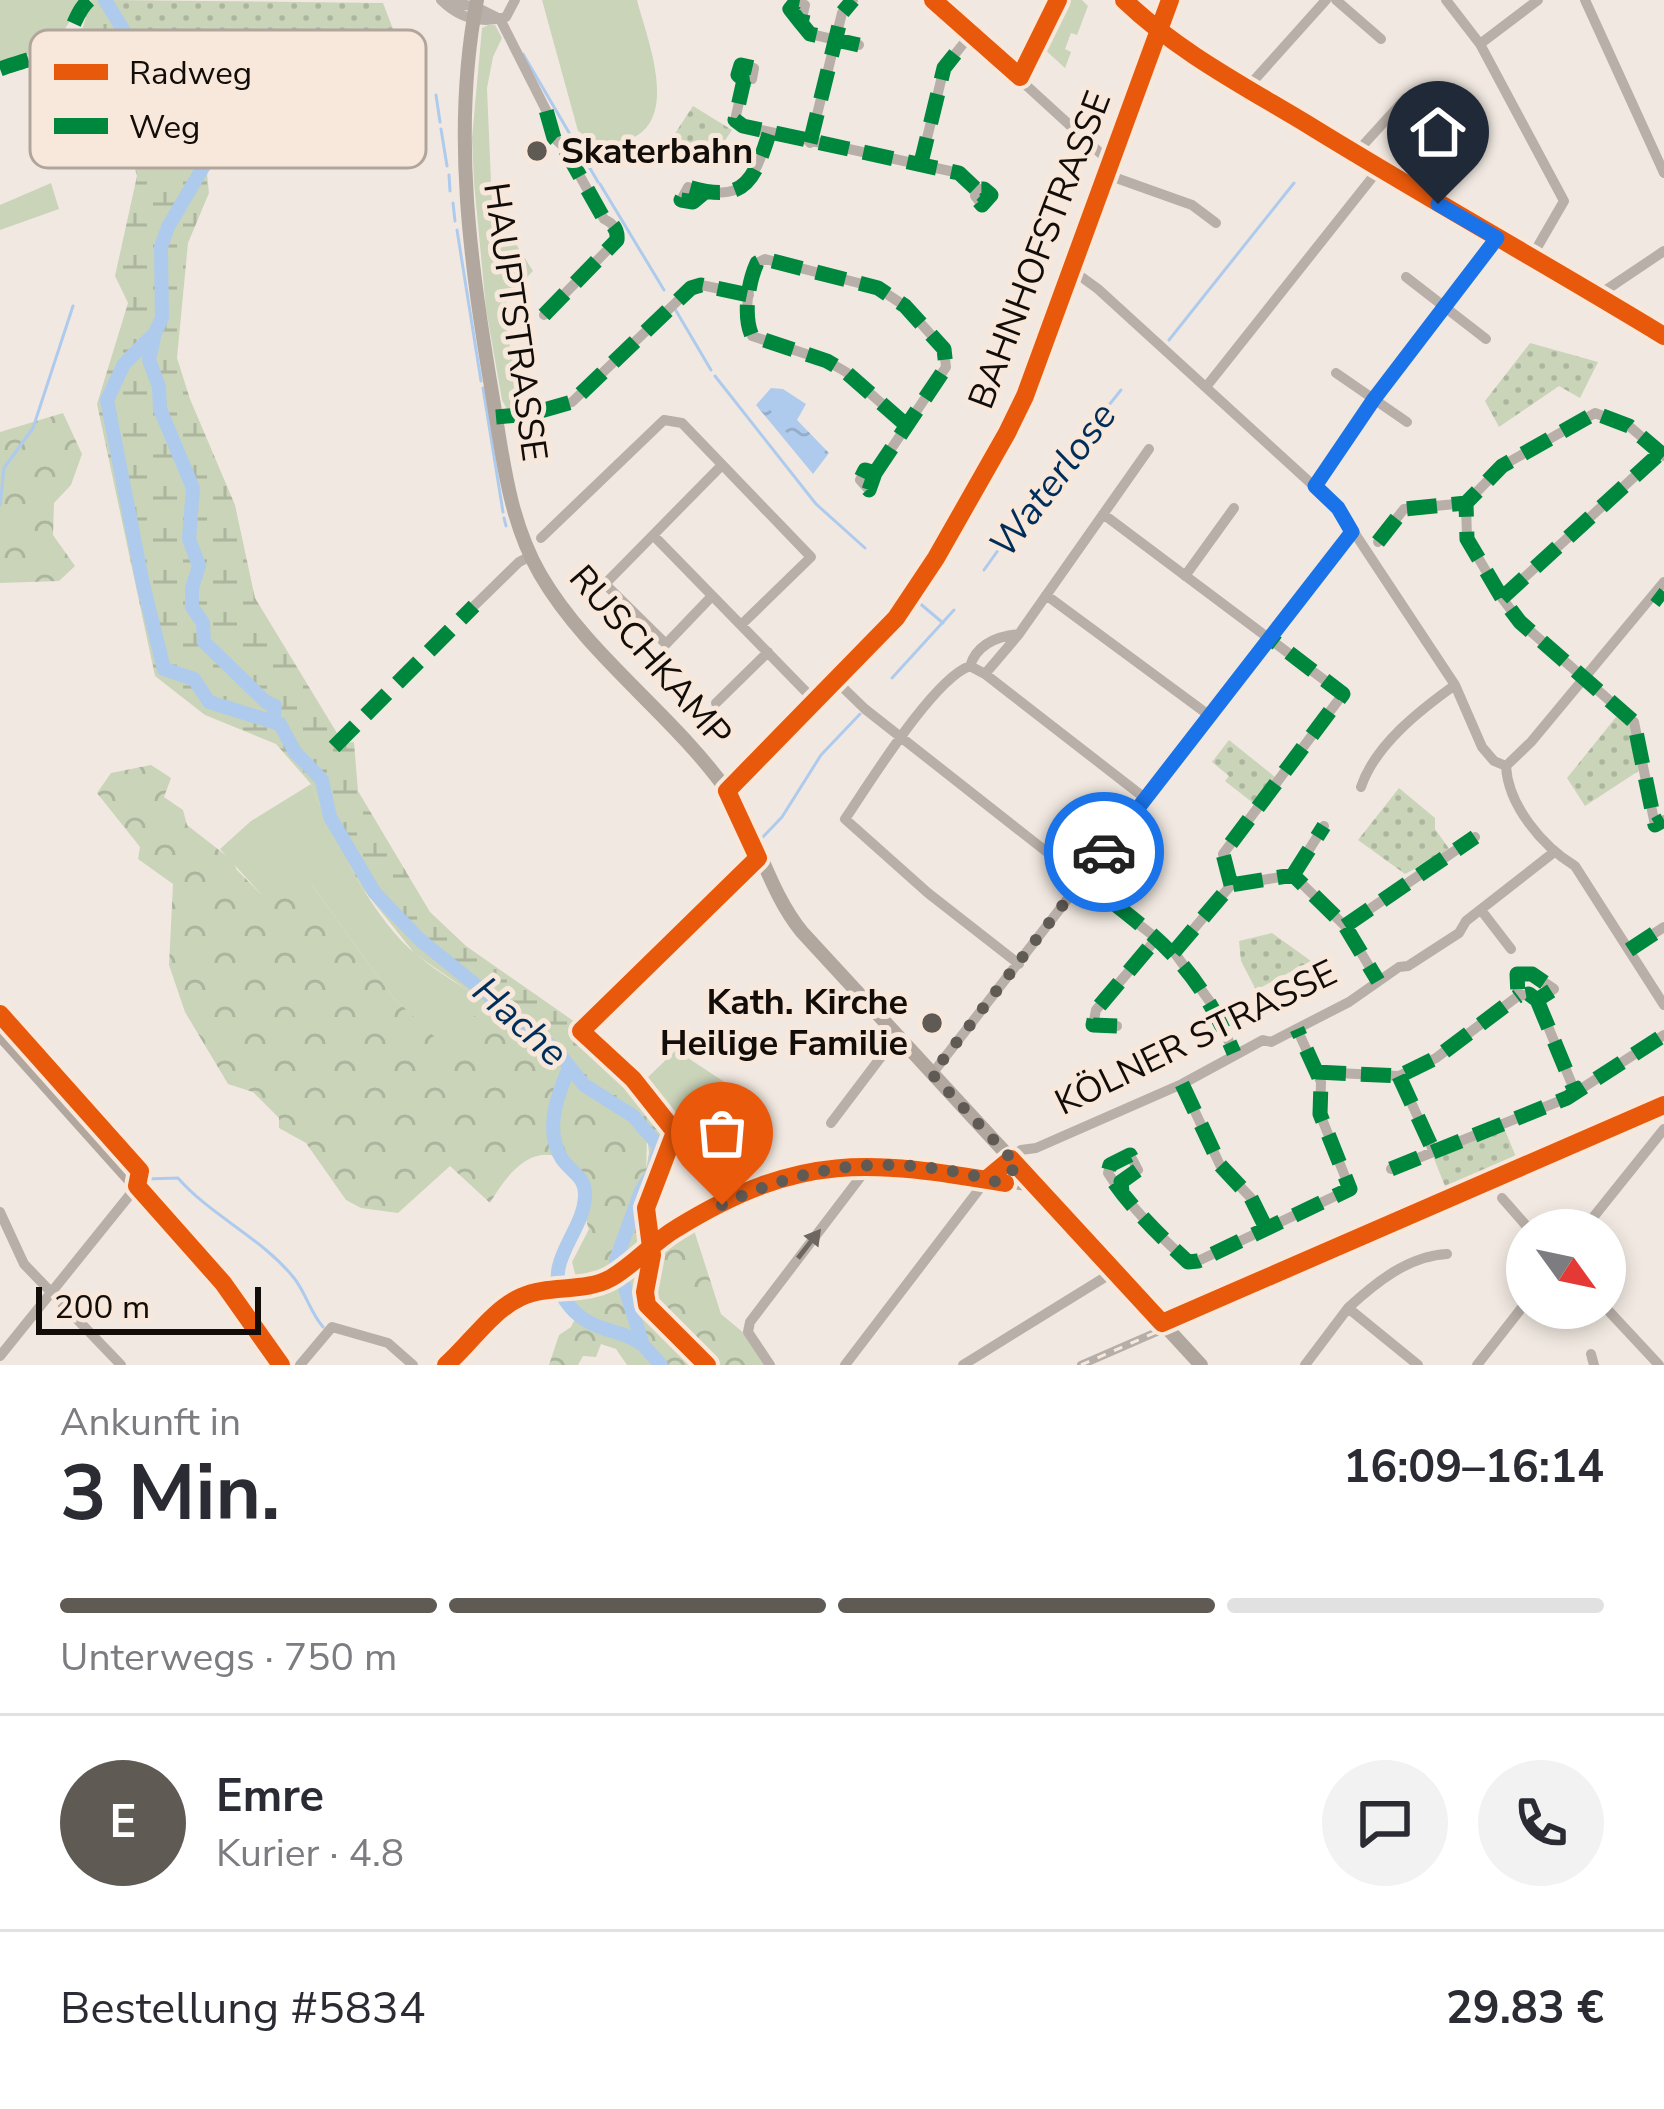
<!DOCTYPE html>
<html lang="de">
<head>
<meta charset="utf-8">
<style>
  body { margin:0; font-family:"Nunito Sans",sans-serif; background:#f2f2f3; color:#2b2b33; height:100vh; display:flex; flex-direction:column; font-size:45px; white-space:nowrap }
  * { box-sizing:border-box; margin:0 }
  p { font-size:39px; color:#7c7c81 }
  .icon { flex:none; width:66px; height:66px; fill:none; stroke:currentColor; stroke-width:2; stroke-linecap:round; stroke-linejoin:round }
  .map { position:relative; height:1365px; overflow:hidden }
  .drawer { display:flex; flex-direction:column; background:#fff; flex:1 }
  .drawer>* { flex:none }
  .needle { width:78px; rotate:123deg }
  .fabs { position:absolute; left:1506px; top:1209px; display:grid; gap:24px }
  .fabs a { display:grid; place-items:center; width:120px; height:120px; border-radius:50%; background:#fff; box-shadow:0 6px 18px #0003; font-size:60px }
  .scale { position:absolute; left:36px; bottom:30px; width:225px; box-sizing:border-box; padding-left:12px; border:6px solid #120d09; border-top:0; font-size:33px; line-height:42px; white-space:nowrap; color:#120d09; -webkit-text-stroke:9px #f7e8db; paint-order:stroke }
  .pin { position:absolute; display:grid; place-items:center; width:102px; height:102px; color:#fff; margin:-123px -51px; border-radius:50% 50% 50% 0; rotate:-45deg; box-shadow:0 0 12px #0007 }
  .pin .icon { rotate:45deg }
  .courier { position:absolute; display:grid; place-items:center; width:120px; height:120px; margin:-60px; border:9px solid #1a73e8; border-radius:50%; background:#fff; color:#222; box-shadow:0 3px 15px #0007 }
  .overview em { font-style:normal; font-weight:700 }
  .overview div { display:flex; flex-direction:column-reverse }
  .overview { display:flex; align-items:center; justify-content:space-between; height:204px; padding:0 60px }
  h1 { font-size:78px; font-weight:700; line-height:90px }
  .bar { display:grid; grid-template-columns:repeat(4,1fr); gap:18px 12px; align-content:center; height:144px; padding:0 60px }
  .bar i { height:15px; border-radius:9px; background:#e1e1e2 }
  .bar .active { background:#605a55 }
  .bar p { grid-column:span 4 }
  .line { display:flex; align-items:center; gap:30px; padding:0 60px; border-top:3px solid #e1e1e2 }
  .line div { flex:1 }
  .round { display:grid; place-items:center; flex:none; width:126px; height:126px; border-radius:63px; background:#f2f2f3 }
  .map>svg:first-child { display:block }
</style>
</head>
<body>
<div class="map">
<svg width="1664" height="1365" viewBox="0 0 1664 1365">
  <defs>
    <pattern id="forest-crowns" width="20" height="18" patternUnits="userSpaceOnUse" patternTransform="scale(3)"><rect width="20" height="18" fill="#cad4b9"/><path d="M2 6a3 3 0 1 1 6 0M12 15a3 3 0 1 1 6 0" fill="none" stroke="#acb59e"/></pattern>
    <pattern id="wetland-marsh" width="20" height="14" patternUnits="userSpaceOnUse" patternTransform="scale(3)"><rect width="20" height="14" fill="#cad4b9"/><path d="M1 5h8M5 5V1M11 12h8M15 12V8" fill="none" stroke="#acb59e"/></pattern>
    <pattern id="park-dots" width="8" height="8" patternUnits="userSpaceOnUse" patternTransform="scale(3)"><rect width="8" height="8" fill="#cad4b9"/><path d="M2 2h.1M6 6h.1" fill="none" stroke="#acb59e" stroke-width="1.8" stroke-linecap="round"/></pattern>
    <pattern id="water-ripples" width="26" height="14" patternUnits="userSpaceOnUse" patternTransform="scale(3)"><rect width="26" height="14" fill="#aecbed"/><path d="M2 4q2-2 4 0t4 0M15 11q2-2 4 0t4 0" fill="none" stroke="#95adca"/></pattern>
  </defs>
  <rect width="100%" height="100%" fill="#f1e9e1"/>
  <path fill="#cad4b9" d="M0 0H83L55 45 0 65Z
    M542 0H637C647 40 684 126 622 142 607 146 590 140 578 131Z
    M1064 0H1082L1088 6 1077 35 1071 33 1065 49 1071 52 1065 68 1043 48Z
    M488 25H495L502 38 493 57 487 88 492 206 533 271 506 299 507 331 522 409 508 411 502 400 486 309 474 182 472 138 482 28Z
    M51 183 59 209 0 230V205Z
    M311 784C333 838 372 919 418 956 440 974 465 988 488 1003L444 1047 391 995 312 885 262 895 220 849 251 821Z
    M676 1050 741 1093C724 1112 703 1118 687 1137L643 1082Z"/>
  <path fill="url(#forest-crowns)" d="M63 413 82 454 71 485 54 503 53 535 75 566 59 581 0 583V432Z
    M151 765 171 778 164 797 183 810 187 825 233 861 237 870 261 894 281 876 312 885 391 995 444 1046 488 1003 541 1040 583 1086 632 1118 647 1135 646 1174 660 1166 643 1207V1240L610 1269 576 1277 572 1262 589 1229C581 1212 592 1198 586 1182 582 1171 574 1167 565 1161 532 1140 505 1177 490 1203L450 1166 398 1213 361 1208 346 1200 306 1143 279 1128V1118L253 1092 228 1084 185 1012 169 965 173 884 138 859 140 847 97 793 111 773Z
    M693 1227 721 1314 745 1334 767 1365H627L616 1349 601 1344 596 1357 583 1356 578 1365H549L559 1335 571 1327 579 1310 566 1293C617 1295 653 1254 693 1227Z"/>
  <path fill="url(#wetland-marsh)" d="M91 0H109L141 53 193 94 200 106 209 193 188 243 177 358 190 399 235 505 255 598 343 743 354 742 358 791 430 912 466 946 575 1022 574 1032 635 1090 667 1130 660 1166 645 1175 649 1153 647 1135 632 1118 583 1086 540 1040 415 954 363 889 334 840 311 784 276 744 205 715 155 676 97 404 128 303 115 276 137 176 113 94 92 88 77 47Z"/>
  <path fill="url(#park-dots)" d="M109 0 383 3 417 92 225 167 207 164C206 91 192 100 145 56 130 42 120 18 109 0Z
    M693 106 732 130 712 160 674 135Z
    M1530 343 1598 362 1580 398 1559 386 1499 427 1485 401Z
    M1616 717 1630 723 1640 770 1585 806 1567 778Z
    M1229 740 1275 777 1253 803 1225 781 1229 776 1212 762Z
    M1399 788 1435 818V829L1450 850 1405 874 1358 840Z
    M1272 933 1311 961 1256 990 1241 961 1239 941Z
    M1504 1128 1519 1164 1448 1194 1433 1156Z"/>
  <path fill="url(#water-ripples)" d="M771 388 783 389 806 404 797 420 829 453 813 474 756 405Z"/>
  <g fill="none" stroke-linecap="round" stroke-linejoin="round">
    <path stroke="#aecbed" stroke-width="3" d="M523 54 598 182
      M436 95 440 122
      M441 129 447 166
      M449 175 450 191
      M600 184 664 290
      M453 203 455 221
      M457 230 481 381
      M675 309 711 370
      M1169 340 1294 183
      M715 376 816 504 865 548
      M483 388 503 512
      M0 505 4 468 33 428 73 306
      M504 518 506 526
      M984 570 1041 490 1121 390
      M917 601 943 623
      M892 678 954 610
      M761 839 782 817 821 755 860 714
      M0 1021 133 1168
      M146 1179 178 1178C211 1216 262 1238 294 1278 306 1293 310 1312 323 1327"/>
    <path stroke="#aecbed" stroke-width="14" d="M105 0 138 54 191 96 205 140V164L168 227 161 247 162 318 155 333 124 364 107 400 143 584 164 669 194 679 209 702 280 724 295 752 322 780 330 817 375 893 419 939 557 1051 584 1085 633 1116 659 1146 654 1170 641 1191 616 1260 643 1345 661 1365
      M155 333 149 360 159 387 160 409 193 488 189 539 199 566 192 588V607L203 623 204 642 266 702 275 706 273 720
      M568 1070C557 1097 544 1131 562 1159 572 1173 586 1177 585 1196 584 1233 541 1263 565 1300 587 1334 621 1327 643 1345"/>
    <path stroke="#b9afa9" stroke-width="10" d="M441 0C460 19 481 24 506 17L515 0
      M441 0 476 7 500 19
      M933 0 1110 162
      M1124 0C1177 51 1244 86 1307 124 1425 197 1546 264 1664 336
      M1336 0 1381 39
      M1446 0 1480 44 1564 201 1531 258
      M1585 0 1664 173
      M500 19 546 110 554 138 563 146 604 219C613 223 618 230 617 240L544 315
      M801 23 790 9 795 3 805 5 801 23 810 34 859 45
      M1480 44 1538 0
      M1020 77 1058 0
      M744 80 738 75 741 65 754 68 752 79 744 80 735 120 743 126 959 173 976 189 975 196 982 205 991 195 984 189H976
      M1247 88 1326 0
      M810 143 842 13 853 0
      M1355 154 1406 98
      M920 167 944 68 971 34
      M1105 174 1192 205 1216 223
      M705 192 693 202 681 200 688 187C743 203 753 184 769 134
      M1072 270 1098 289 1338 508 1455 685 1482 747 1494 761 1506 766
      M1406 277 1486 339
      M1597 296 1664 251
      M1336 373 1407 422
      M1206 387 1379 169
      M496 417 530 414 572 402 691 288 701 285 749 295
      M1664 456 1629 426 1595 413 1502 466 1466 503 1467 539 1502 598 1520 622 1634 722 1655 825 1664 820
      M865 470 875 473 869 490 860 480Z
      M875 473 946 367 944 349 905 306 878 288 765 259 757 263C748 283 743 316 752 336L827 361 846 372 906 425
      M1315 486 1374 399 1497 238
      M1103 514 1343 694 1223 854 1231 885
      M653 535 814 700
      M541 538 664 420 682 423 811 557 741 625
      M1378 542 1404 509 1466 503
      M1185 576 1234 508
      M1046 595 1210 716
      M712 596 666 644 605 584 722 465
      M1502 598 1658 455
      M474 606 519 562 531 556
      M970 666C977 644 998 636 1019 634
      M985 674 1019 634 1149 449
      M835 680 865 709 1174 952 1213 1006 1234 1053
      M716 703 768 652
      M1506 766C1508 805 1542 846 1575 866L1664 1005
      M1506 766 1531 742 1664 582
      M1361 787C1375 745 1420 710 1455 685
      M727 791 896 618 936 558 1025 396 1170 0
      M1293 875 1324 826
      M717 897 758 858
      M1481 910 1511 949
      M1345 926 1475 837
      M1629 950 1664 927
      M1174 952 1231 885 1293 875 1345 926 1378 981
      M1019 964 928 893 845 819C869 784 933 679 970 666L985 674 1146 799
      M1517 974H1532L1554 989 1537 1000 1529 994 1518 996Z
      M1537 1000 1576 1094
      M1117 1026 1093 1025 1096 1010 1157 938
      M1316 1072 1399 1076 1436 1058 1518 996
      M932 1074 1352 532
      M1399 1076 1433 1150
      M1182 1084 1220 1165 1251 1198 1266 1228
      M831 1123 881 1057 899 1040
      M1011 1159 1021 1150 1036 1148 1182 1084 1263 1040 1271 1042 1349 1002 1399 967 1408 966 1459 933 1466 921 1553 853
      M1391 1169 1567 1098 1664 1035
      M1122 1192 1121 1182 1138 1170 1130 1155 1110 1165 1108 1173C1129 1206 1159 1235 1188 1262L1198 1261 1350 1189 1320 1114 1321 1082 1297 1029
      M1502 1198 1530 1230
      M0 1212 24 1264 121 1365
      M1583 1230 1664 1129
      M1605 1307 1659 1365
      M1591 1354 1594 1365
      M0 1356 137 1186
      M300 1365 332 1327 388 1343 413 1365
      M770 1365 748 1332 750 1322 862 1175 865 1165
      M845 1365 987 1179
      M963 1365 1115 1271
      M1305 1365 1348 1308
      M1418 1365 1348 1308C1375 1283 1408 1256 1447 1254
      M1477 1365 1527 1301"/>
    <path stroke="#b1a79f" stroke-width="14" d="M477 0C451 133 471 267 493 399 503 459 509 520 540 574 587 655 670 712 725 788 757 832 767 889 802 932L1201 1365
      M0 1034 223 1283 281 1365
      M446 1365 508 1304 521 1296 601 1283 689 1221 800 1173 831 1166H898L1035 1185"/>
    <g stroke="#b6aea8" stroke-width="8">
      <path id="rail" d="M1081 1365 1664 1111"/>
    </g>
    <use href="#rail" stroke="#f7e8db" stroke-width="3" stroke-dasharray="9" stroke-linecap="butt"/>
    <path stroke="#00873e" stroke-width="15" stroke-dasharray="30 15" stroke-linecap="butt" d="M801 23 790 9 795 3 805 5 801 23 810 34 859 45
      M0 69C24 60 54 56 69 33 76 21 78 10 89 0
      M744 80 738 75 741 65 754 68 752 79 744 80 735 120 743 126 959 173 976 189 975 196 982 205 991 195 984 189H976
      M810 143 842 13 853 0
      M920 167 944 68 971 34
      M705 192 693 202 681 200 688 187C743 203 753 184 769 134
      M544 315 617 240C618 230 613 223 604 219L563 146 554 138 546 110
      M496 417 530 414 572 402 691 288 701 285 749 295
      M1664 456 1629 426 1595 413 1502 466 1466 503 1467 539 1502 598 1520 622 1634 722 1655 825 1664 820
      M865 470 875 473 869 490 860 480Z
      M875 473 946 367 944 349 905 306 878 288 765 259 757 263C748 283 743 316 752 336L827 361 846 372 906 425
      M1378 542 1404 509 1466 503
      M1655 594 1664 601
      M1502 598 1658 455
      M334 747 474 606
      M1293 875 1324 826
      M1081 878C1158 938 1195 961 1234 1053
      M1231 885 1223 854 1343 694 1270 638
      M1345 926 1475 837
      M1629 950 1664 927
      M1174 952 1231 885 1293 875 1345 926 1378 981
      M1517 974H1532L1554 989 1537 1000 1529 994 1518 996Z
      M1537 1000 1576 1094
      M1117 1026 1093 1025 1096 1010 1157 938
      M1316 1072 1399 1076 1436 1058 1518 996
      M1399 1076 1433 1150
      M1182 1084 1220 1165 1251 1198 1266 1228
      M1391 1169 1567 1098 1664 1035
      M1122 1192 1121 1182 1138 1170 1130 1155 1110 1165 1108 1173C1129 1206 1159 1235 1188 1262L1198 1261 1350 1189 1320 1114 1321 1082 1297 1029"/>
    <g stroke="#f7e8db" stroke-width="26">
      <path id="cycleway" d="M933 0 1020 77 1058 0
        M1124 0C1177 51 1244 86 1307 124 1425 197 1546 264 1664 336
        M0 1014 140 1171 137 1186 223 1283 281 1365
        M987 1179 1011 1159 1162 1323 1664 1105
        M446 1365C470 1344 492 1310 521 1297 549 1284 584 1293 611 1278 635 1264 653 1242 677 1228 800 1152 870 1160 1005 1183
        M707 1365 647 1305 645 1292 652 1255 646 1208 675 1132 633 1079 581 1031 758 858 727 791 896 618 936 558 1007 433 1025 396 1170 0"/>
    </g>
    <use href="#cycleway" stroke="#e8590c" stroke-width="18"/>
  </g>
  <defs><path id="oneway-solid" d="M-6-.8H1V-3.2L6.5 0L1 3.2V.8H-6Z" transform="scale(3)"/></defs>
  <use fill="#6e6661" href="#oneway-solid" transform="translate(809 1244) rotate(-52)"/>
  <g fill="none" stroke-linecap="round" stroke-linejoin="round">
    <path stroke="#605a55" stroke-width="12" stroke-dasharray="0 21.6" d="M722 1205C814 1161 899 1153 997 1182L1018 1166 932 1074 1104 852"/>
    <path stroke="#1a73e8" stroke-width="15" d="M1104 852 1352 532 1338 508 1315 486 1374 399 1497 238 1438 204"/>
  </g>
  <g fill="#605a55" stroke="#f7e8db" stroke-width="4.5">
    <circle cx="537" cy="151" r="12"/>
    <circle cx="932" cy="1023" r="12"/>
  </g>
  <g text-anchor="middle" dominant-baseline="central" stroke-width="10" stroke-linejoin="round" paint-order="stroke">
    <g font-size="36" font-weight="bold" fill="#120d09" stroke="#f7e8db" text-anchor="start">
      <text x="561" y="151">Skaterbahn</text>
      <text x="908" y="1002" text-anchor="end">Kath. Kirche<tspan x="908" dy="41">Heilige Familie</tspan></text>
    </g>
    <g font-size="36" fill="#120d09" stroke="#f7e8db">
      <text transform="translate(1040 250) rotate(-69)">BAHNHOFSTRASSE</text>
      <text transform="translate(515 322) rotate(82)">HAUPTSTRASSE</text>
      <text transform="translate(650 656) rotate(49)">RUSCHKAMP</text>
      <text transform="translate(1196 1038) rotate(-26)">KÖLNER STRASSE</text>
    </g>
    <g font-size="39" font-style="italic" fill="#002e5b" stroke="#f7e8db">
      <text transform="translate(1053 480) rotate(-53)">Waterlose</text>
      <text transform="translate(520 1022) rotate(42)">Hache</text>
    </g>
  </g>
  <rect x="30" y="30" width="396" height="138" rx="18" fill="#f7e8db" stroke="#b2a69c" stroke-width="3"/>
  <rect x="54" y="64" width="54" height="16" fill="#e8590c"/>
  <rect x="54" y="118" width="54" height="16" fill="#00873e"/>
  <g font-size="33" fill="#120d09">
    <text x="129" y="84">Radweg</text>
    <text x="129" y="138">Weg</text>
  </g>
</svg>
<div class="fabs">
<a><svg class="needle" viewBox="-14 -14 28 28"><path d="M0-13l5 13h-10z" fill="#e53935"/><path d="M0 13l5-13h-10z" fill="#7c7c81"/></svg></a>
</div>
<div class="scale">200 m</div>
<div class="pin" style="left:722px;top:1205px;background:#ea580c"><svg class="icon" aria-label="bag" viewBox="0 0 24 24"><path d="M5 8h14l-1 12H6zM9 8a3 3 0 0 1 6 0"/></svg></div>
<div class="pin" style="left:1438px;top:204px;background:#1f2937"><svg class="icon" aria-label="home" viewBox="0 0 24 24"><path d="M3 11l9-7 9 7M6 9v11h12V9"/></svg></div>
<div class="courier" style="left:1104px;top:852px"><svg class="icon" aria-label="car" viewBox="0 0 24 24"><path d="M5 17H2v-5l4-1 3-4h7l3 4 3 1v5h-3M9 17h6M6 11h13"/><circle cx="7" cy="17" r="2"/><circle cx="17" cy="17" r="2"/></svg></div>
</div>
<section class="drawer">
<div class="overview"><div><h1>3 Min.</h1><p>Ankunft in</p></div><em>16:09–16:14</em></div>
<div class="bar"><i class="active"></i><i class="active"></i><i class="active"></i><i></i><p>Unterwegs · 750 m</p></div>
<div class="line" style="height:216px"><b class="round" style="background:#605a55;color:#fff">E</b><div><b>Emre</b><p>Kurier · 4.8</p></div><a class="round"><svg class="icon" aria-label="chat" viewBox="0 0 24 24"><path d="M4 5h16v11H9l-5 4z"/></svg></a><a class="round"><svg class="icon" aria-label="phone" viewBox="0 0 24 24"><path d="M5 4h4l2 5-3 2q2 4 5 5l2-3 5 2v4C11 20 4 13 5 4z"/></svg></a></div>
<div class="line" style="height:156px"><div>Bestellung #5834</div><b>29.83 €</b></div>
</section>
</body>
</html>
